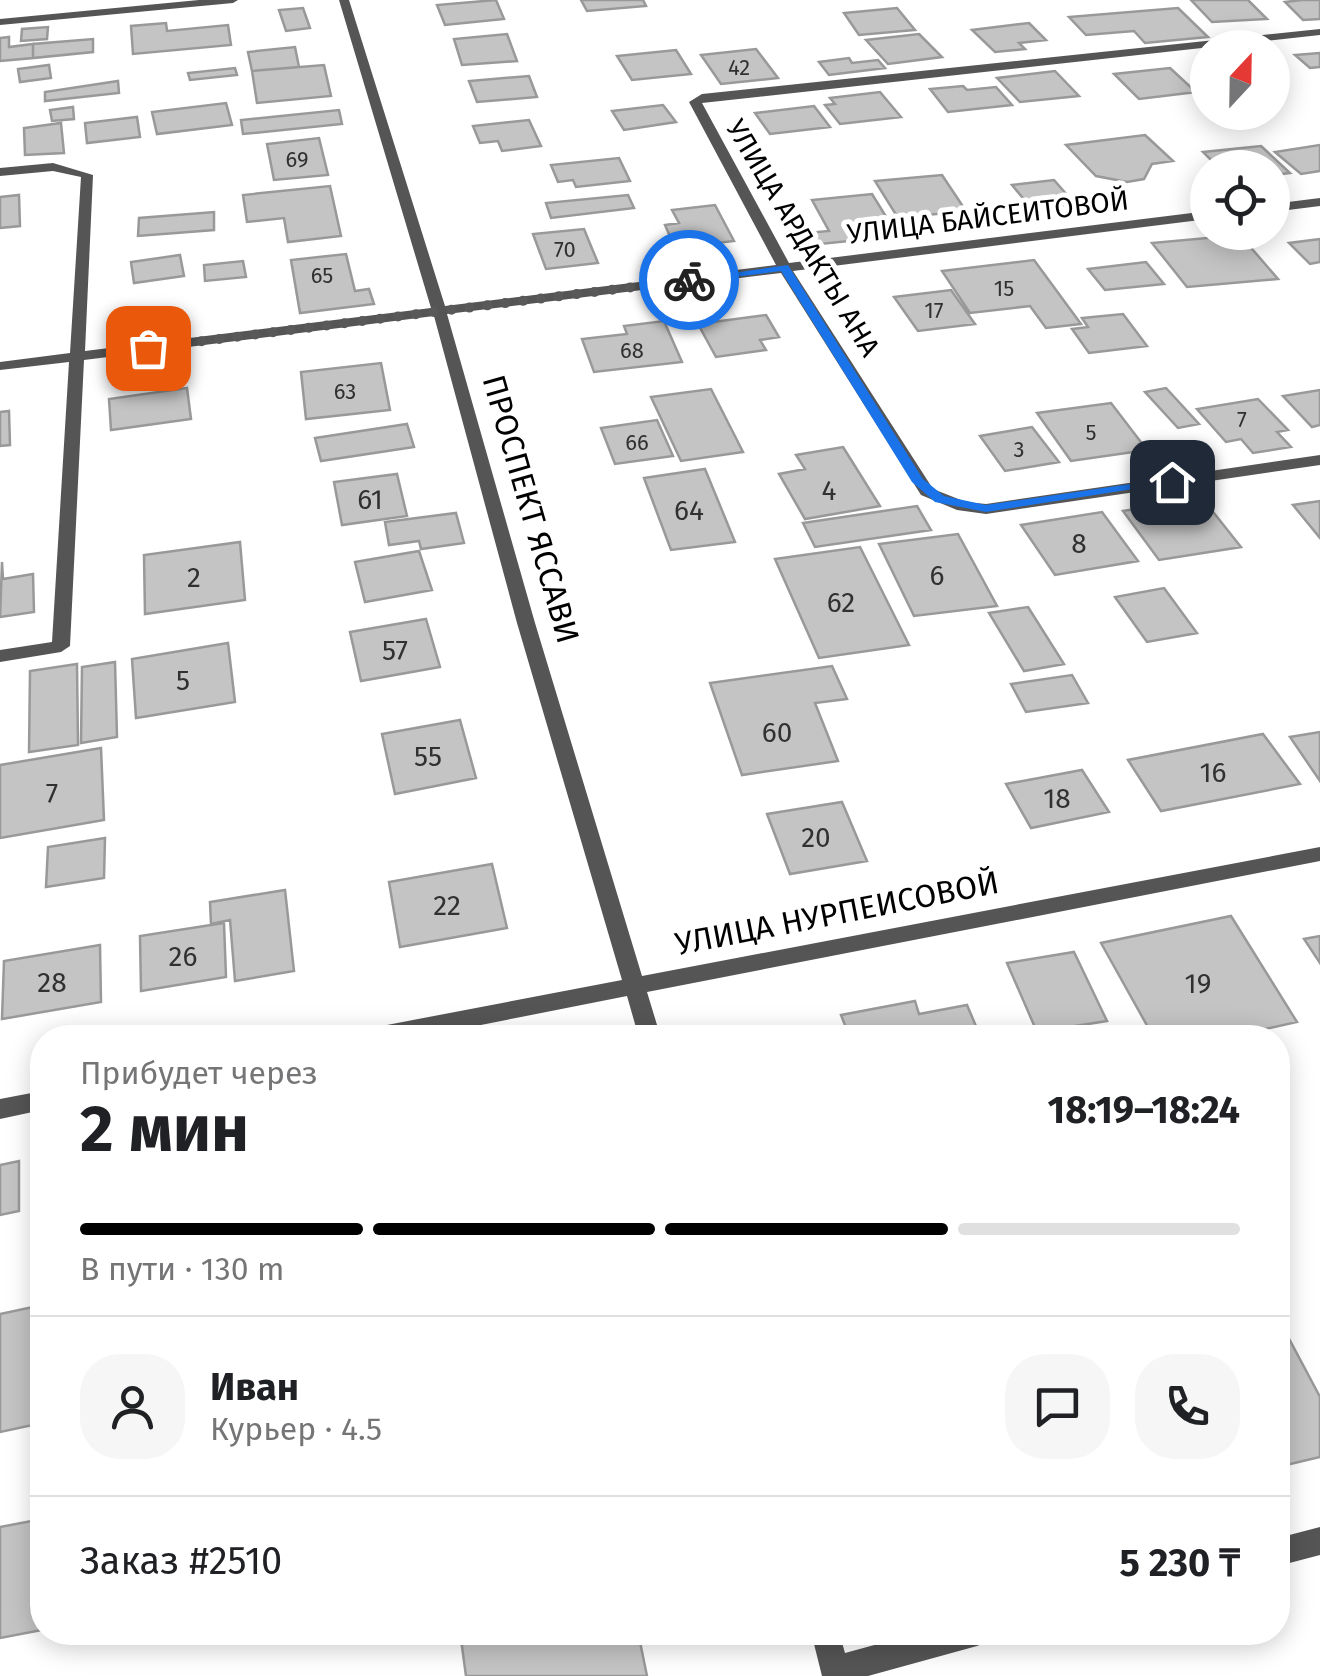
<!DOCTYPE html>
<html lang="ru">
<head>
<meta charset="utf-8">
<style>
  body { margin:0; font-family:"Fira Sans",sans-serif; background:#f6f6f6; color:#202124; height:100vh; display:flex; flex-direction:column; font-size:38px; white-space:nowrap }
  * { box-sizing:border-box; margin:0 }
  p { font-size:32px; color:#757577 }
  .icon { flex:none; width:55px; height:55px; fill:none; stroke:currentColor; stroke-width:2; stroke-linecap:round; stroke-linejoin:round }
  .map { position:relative; flex:1; overflow:hidden }
  .sheet { position:absolute; left:30px; top:1025px; width:1260px; height:620px; display:flex; flex-direction:column; background:#fff; border-radius:40px; box-shadow:0 5px 25px #0003 }
  .sheet>* { flex:none }
  .needle { width:65px; rotate:22deg }
  .controls { position:absolute; left:1190px; top:30px; display:grid; gap:20px }
  .controls a { display:grid; place-items:center; width:100px; height:100px; border-radius:50%; background:#fff; box-shadow:0 5px 25px #0003; font-size:50px }
  .pin { position:absolute; display:grid; place-items:center; width:85px; height:85px; color:#fff; margin:-42px; border-radius:20px; box-shadow:0 5px 15px #0006 }
  .courier { position:absolute; display:grid; place-items:center; width:100px; height:100px; margin:-50px; border:8px solid #1a73e8; border-radius:50%; background:#fff; color:#222; box-shadow:0 2px 12px #0007 }
  .head em { font-style:normal; font-weight:700 }
  .head div { display:flex; flex-direction:column-reverse }
  .head { display:flex; align-items:center; justify-content:space-between; height:170px; padding:0 50px }
  h1 { font-size:65px; font-weight:700; line-height:75px }
  .bar { display:grid; grid-template-columns:repeat(4,1fr); gap:15px 10px; align-content:center; height:120px; padding:0 50px }
  .bar i { height:12px; border-radius:8px; background:#e0e0e0 }
  .bar .active { background:#000 }
  .bar p { grid-column:span 4 }
  .line { display:flex; align-items:center; gap:25px; padding:0 50px; border-top:2px solid #e0e0e0 }
  .line div { flex:1 }
  .round { display:grid; place-items:center; flex:none; width:105px; height:105px; border-radius:40px; background:#f6f6f6 }
  .map>svg:first-child { display:block }
</style>
</head>
<body>
<div class="map">
<svg width="1320" height="1676" viewBox="0 0 1320 1676">
  <rect width="100%" height="100%" fill="#fff"/>
  <path fill="#c4c4c4" stroke="#999" stroke-width="2.5" d="M496 0 504 19 445 25 437 5Z
    M581 0H643L646 6 587 11Z
    M1191 0H1248L1267 19 1212 22Z
    M1302 0H1320V19L1303 20 1285 2Z
    M303 8 310 28 286 31 279 10Z
    M897 8 915 30 859 35 844 13Z
    M1178 8 1208 37 1145 43 1134 31 1086 35 1069 17Z
    M166 23 167 31 228 25 231 45 133 54 131 26Z
    M1029 23 1046 40 1019 43 1025 49 995 52 972 30Z
    M48 27 47 39 21 41 22 29Z
    M507 34 517 61 462 65 454 39Z
    M919 34 942 57 888 64 866 40Z
    M9 37V47L33 44V58L0 61V38Z
    M93 39V52L33 58V44Z
    M295 47 299 67 252 71 248 52Z
    M756 49 778 78 721 84 701 55Z
    M676 50 691 74 632 80 617 56Z
    M1320 53V67L1310 68 1295 55Z
    M849 58 852 63 878 60 885 68 829 75 819 62Z
    M49 65 51 78 20 82 18 69Z
    M324 65 331 96 257 103 252 71Z
    M235 68 237 75 190 80 188 73Z
    M1170 68 1196 92 1139 99 1114 74Z
    M1055 71 1079 96 1020 102 997 78Z
    M529 76 537 97 477 102 469 81Z
    M118 81 119 93 45 101V92Z
    M963 86 967 90 996 87 1012 105 948 112 930 89Z
    M880 92 901 117 840 124 825 105 835 104 830 98Z
    M226 103 232 125 157 134 152 112Z
    M663 105 676 122 624 130 612 111Z
    M814 106 830 127 770 134 755 113Z
    M73 107 74 119 52 121 50 110Z
    M339 110 342 124 243 134 241 120Z
    M137 117 140 137 87 143 85 123Z
    M529 120 541 146 502 151 498 141 480 143 473 126Z
    M61 123 64 153 25 155 24 128Z
    M1145 135 1173 161 1152 164 1144 179 1127 182 1096 176 1066 145Z
    M319 138 328 175 274 180 267 144Z
    M1320 145V171L1301 174 1275 152Z
    M1261 146 1290 173 1272 175V168H1219L1203 152Z
    M619 158 630 181 576 187 573 180 558 182 551 165Z
    M942 175 966 211 898 218 875 181Z
    M1054 180 1075 204 1032 209 1012 185Z
    M330 186 341 236 288 242 284 218 247 222 243 195Z
    M872 194 898 236 801 246 795 234 829 231 812 200Z
    M19 195 20 226 0 228V197Z
    M628 195 634 208 551 218 546 203Z
    M715 205 734 241 675 248 665 225 679 223 672 210Z
    M214 212V230L138 236 139 218Z
    M584 229 598 263 546 269 533 234Z
    M1240 235 1278 279 1187 287 1152 243Z
    M1320 239V262L1310 264 1289 243Z
    M346 254 355 291 369 289 374 304 300 313 291 260Z
    M180 255 184 276 134 283 131 262Z
    M1034 260 1081 324 1046 328 1030 306 970 313 942 271Z
    M243 261 246 277 205 281 204 265Z
    M1146 262 1164 284 1105 290 1088 269Z
    M951 290 975 324 918 331 894 297Z
    M1123 314 1147 346 1089 353 1072 329 1088 327 1082 318Z
    M766 315 779 337 760 340 766 350 716 357 698 324Z
    M664 321 682 362 594 372 582 339 627 334 624 326Z
    M381 363 390 410 306 419 301 372Z
    M187 388 191 419 111 430 109 399Z
    M1166 388 1199 424 1178 428 1145 392Z
    M711 389 743 452 681 461 651 397Z
    M1320 390V425L1312 427 1283 396Z
    M1258 399 1288 430 1277 432 1291 447 1253 453 1241 439 1226 442 1197 409Z
    M1111 403 1147 450 1071 461 1037 413Z
    M9 411 10 445 0 446V412Z
    M657 420 673 456 615 464 601 428Z
    M407 424 414 447 321 461 315 438Z
    M1032 427 1059 462 1005 471 980 436Z
    M843 447 880 506 805 519 779 474 805 469 796 455Z
    M705 469 735 542 671 550 644 478Z
    M397 474 407 516 342 525 334 482Z
    M1202 498 1241 547 1159 560 1123 511Z
    M1320 501V538L1293 505Z
    M917 506 931 530 815 547 803 523Z
    M1102 512 1138 561 1055 575 1021 525Z
    M456 513 464 543 421 549 419 541 389 545 385 522Z
    M958 534 997 606 914 616 879 544Z
    M240 542 245 600 145 614 144 555Z
    M860 547 909 645 819 658 775 559Z
    M419 551 432 590 365 602 355 562Z
    M2 562 3 579 33 574 34 612 0 617Z
    M1164 588 1197 633 1147 642 1115 597Z
    M1028 607 1064 664 1024 671 989 613Z
    M426 619 440 667 361 681 350 632Z
    M228 643 235 702 136 718 132 659Z
    M115 662 117 737 81 743 82 667Z
    M77 664 78 745 29 752 30 671Z
    M832 666 847 699 815 703 838 761 742 775 710 683Z
    M1072 675 1088 703 1026 712 1011 684Z
    M460 720 476 778 395 794 382 734Z
    M1320 732V781L1290 737Z
    M1263 734 1300 784 1161 811 1128 760Z
    M101 748 104 820 0 838V765Z
    M1082 770 1109 812 1031 828 1006 784Z
    M842 802 867 861 790 874 767 814Z
    M105 838 104 878 46 887 48 847Z
    M492 864 507 928 400 947 389 882Z
    M285 890 294 971 235 981 230 920 211 924 210 902Z
    M1231 916 1297 1022 1225 1038H1154L1101 943Z
    M224 923 226 977 141 991 140 936Z
    M1320 936V963L1304 939Z
    M100 945 101 1002 2 1019 4 961Z
    M1074 952 1107 1021 1037 1032 1007 963Z
    M915 1001 919 1014 967 1005 981 1038H850L841 1015Z
    M19 1161V1211L0 1215V1165Z
    M42 1305V1423L0 1432V1314Z
    M1278 1318 1320 1397V1457L1278 1467Z
    M42 1519V1630L0 1638V1527Z
    M460 1632H638L647 1676H466Z"/>
  <g fill="none" stroke-linecap="round" stroke-linejoin="round">
    <path fill="#555" fill-rule="evenodd" d="M199 0H238L233 3 0 25V19Z
      M339 0H349L445 306 776 265 689 102 702 94 1320 29V35L702 103 789 263 1208 211V219L793 271 933 489 966 502 986 504 1320 455V465L986 514 957 510 921 495 781 273 447 314 535 623 642 976 1320 847V861L647 992 661 1038H639L627 996 415 1038H355L358 1032 366 1029 622 980 517 623 434 316 84 360 70 646 61 652 0 662V650L52 642 69 362 0 370V362L70 353 81 177 53 171 0 176V168L53 163 93 175 85 351 431 308Z
      M1320 198V206L1272 212V204Z
      M42 1091V1110L0 1119V1099Z
      M1320 1527V1555L1278 1566V1538Z
      M811 1632H839L845 1653 922 1632H991L987 1642 977 1646 868 1676H822Z"/>
  </g>
  <path fill="#1a73e8" d="M788 265 923 479 944 496 986 505 1172 478 1178 482 986 512 935 502 912 482 781 271 689 283 684 280Z"/>
  <g fill="none" stroke-linecap="round" stroke-linejoin="round">
    <path stroke="#595959" stroke-width="10" stroke-dasharray="0 18" d="M148 348 689 280"/>
  </g>
  <g text-anchor="middle" dominant-baseline="central" stroke-width="10" stroke-linejoin="round" paint-order="stroke">
    <g font-size="22" fill="#313131">
      <text x="739" y="67">42</text>
      <text x="297" y="159">69</text>
      <text x="565" y="249">70</text>
      <text x="322" y="275">65</text>
      <text x="1004" y="288">15</text>
      <text x="934" y="310">17</text>
      <text x="632" y="350">68</text>
      <text x="345" y="391">63</text>
      <text x="1242" y="419">7</text>
      <text x="1091" y="432">5</text>
      <text x="637" y="442">66</text>
      <text x="1019" y="449">3</text>
    </g>
    <g font-size="28" fill="#000" stroke="#fff">
      <text transform="translate(988 217) rotate(-7)">УЛИЦА БАЙСЕИТОВОЙ</text>
      <text transform="translate(803 238) rotate(59)">УЛИЦА АРДАКТЫ АНА</text>
    </g>
    <g font-size="28" fill="#313131">
      <text x="829" y="490">4</text>
      <text x="370" y="499">61</text>
      <text x="689" y="510">64</text>
      <text x="1079" y="543">8</text>
      <text x="937" y="575">6</text>
      <text x="194" y="577">2</text>
      <text x="841" y="602">62</text>
      <text x="395" y="650">57</text>
      <text x="183" y="680">5</text>
      <text x="777" y="732">60</text>
      <text x="428" y="756">55</text>
      <text x="1213" y="772">16</text>
      <text x="52" y="793">7</text>
      <text x="1057" y="798">18</text>
      <text x="816" y="837">20</text>
      <text x="447" y="905">22</text>
      <text x="183" y="956">26</text>
      <text x="52" y="982">28</text>
      <text x="1198" y="983">19</text>
    </g>
    <g font-size="32" fill="#000" stroke="#fff">
      <text transform="translate(531 509) rotate(74)">ПРОСПЕКТ ЯССАВИ</text>
      <text transform="translate(837 913) rotate(-11)">УЛИЦА НУРПЕИСОВОЙ</text>
    </g>
  </g>
</svg>
<div class="controls">
<a><svg class="needle" viewBox="-14 -14 28 28"><path d="M0-13l5 13h-10z" fill="#e53935"/><path d="M0 13l5-13h-10z" fill="#757577"/></svg></a>
<a><svg class="icon" aria-label="locate" viewBox="0 0 24 24"><circle cx="12" cy="12" r="6"/><path d="M12 2v4M12 18v4M2 12h4M18 12h4"/></svg></a>
</div>
<div class="pin" style="left:148px;top:348px;background:#ea580c"><svg class="icon" aria-label="bag" viewBox="0 0 24 24"><path d="M5 8h14l-1 12H6zM9 8a3 3 0 0 1 6 0"/></svg></div>
<div class="pin" style="left:1172px;top:482px;background:#1f2937"><svg class="icon" aria-label="home" viewBox="0 0 24 24"><path d="M3 11l9-7 9 7M6 9v11h12V9"/></svg></div>
<div class="courier" style="left:689px;top:280px"><svg class="icon" aria-label="bike" viewBox="0 0 24 24"><circle cx="6" cy="16" r="4"/><circle cx="18" cy="16" r="4"/><path d="M6 16l4-8h5l3 8M10 8l3 8H6M13 5h3"/></svg></div>
<section class="sheet">
<div class="head"><div><h1>2 мин</h1><p>Прибудет через</p></div><em>18:19–18:24</em></div>
<div class="bar"><i class="active"></i><i class="active"></i><i class="active"></i><i></i><p>В пути · 130 m</p></div>
<div class="line" style="height:180px"><a class="round"><svg class="icon" aria-label="person" viewBox="0 0 24 24"><circle cx="12" cy="8" r="4"/><path d="M4 21q1-7 8-7t8 7"/></svg></a><div><b>Иван</b><p>Курьер · 4.5</p></div><a class="round"><svg class="icon" aria-label="chat" viewBox="0 0 24 24"><path d="M4 5h16v11H9l-5 4z"/></svg></a><a class="round"><svg class="icon" aria-label="phone" viewBox="0 0 24 24"><path d="M5 4h4l2 5-3 2q2 4 5 5l2-3 5 2v4C11 20 4 13 5 4z"/></svg></a></div>
<div class="line" style="height:130px"><div>Заказ #2510</div><b>5 230 ₸</b></div>
</section>
</div>
</body>
</html>
